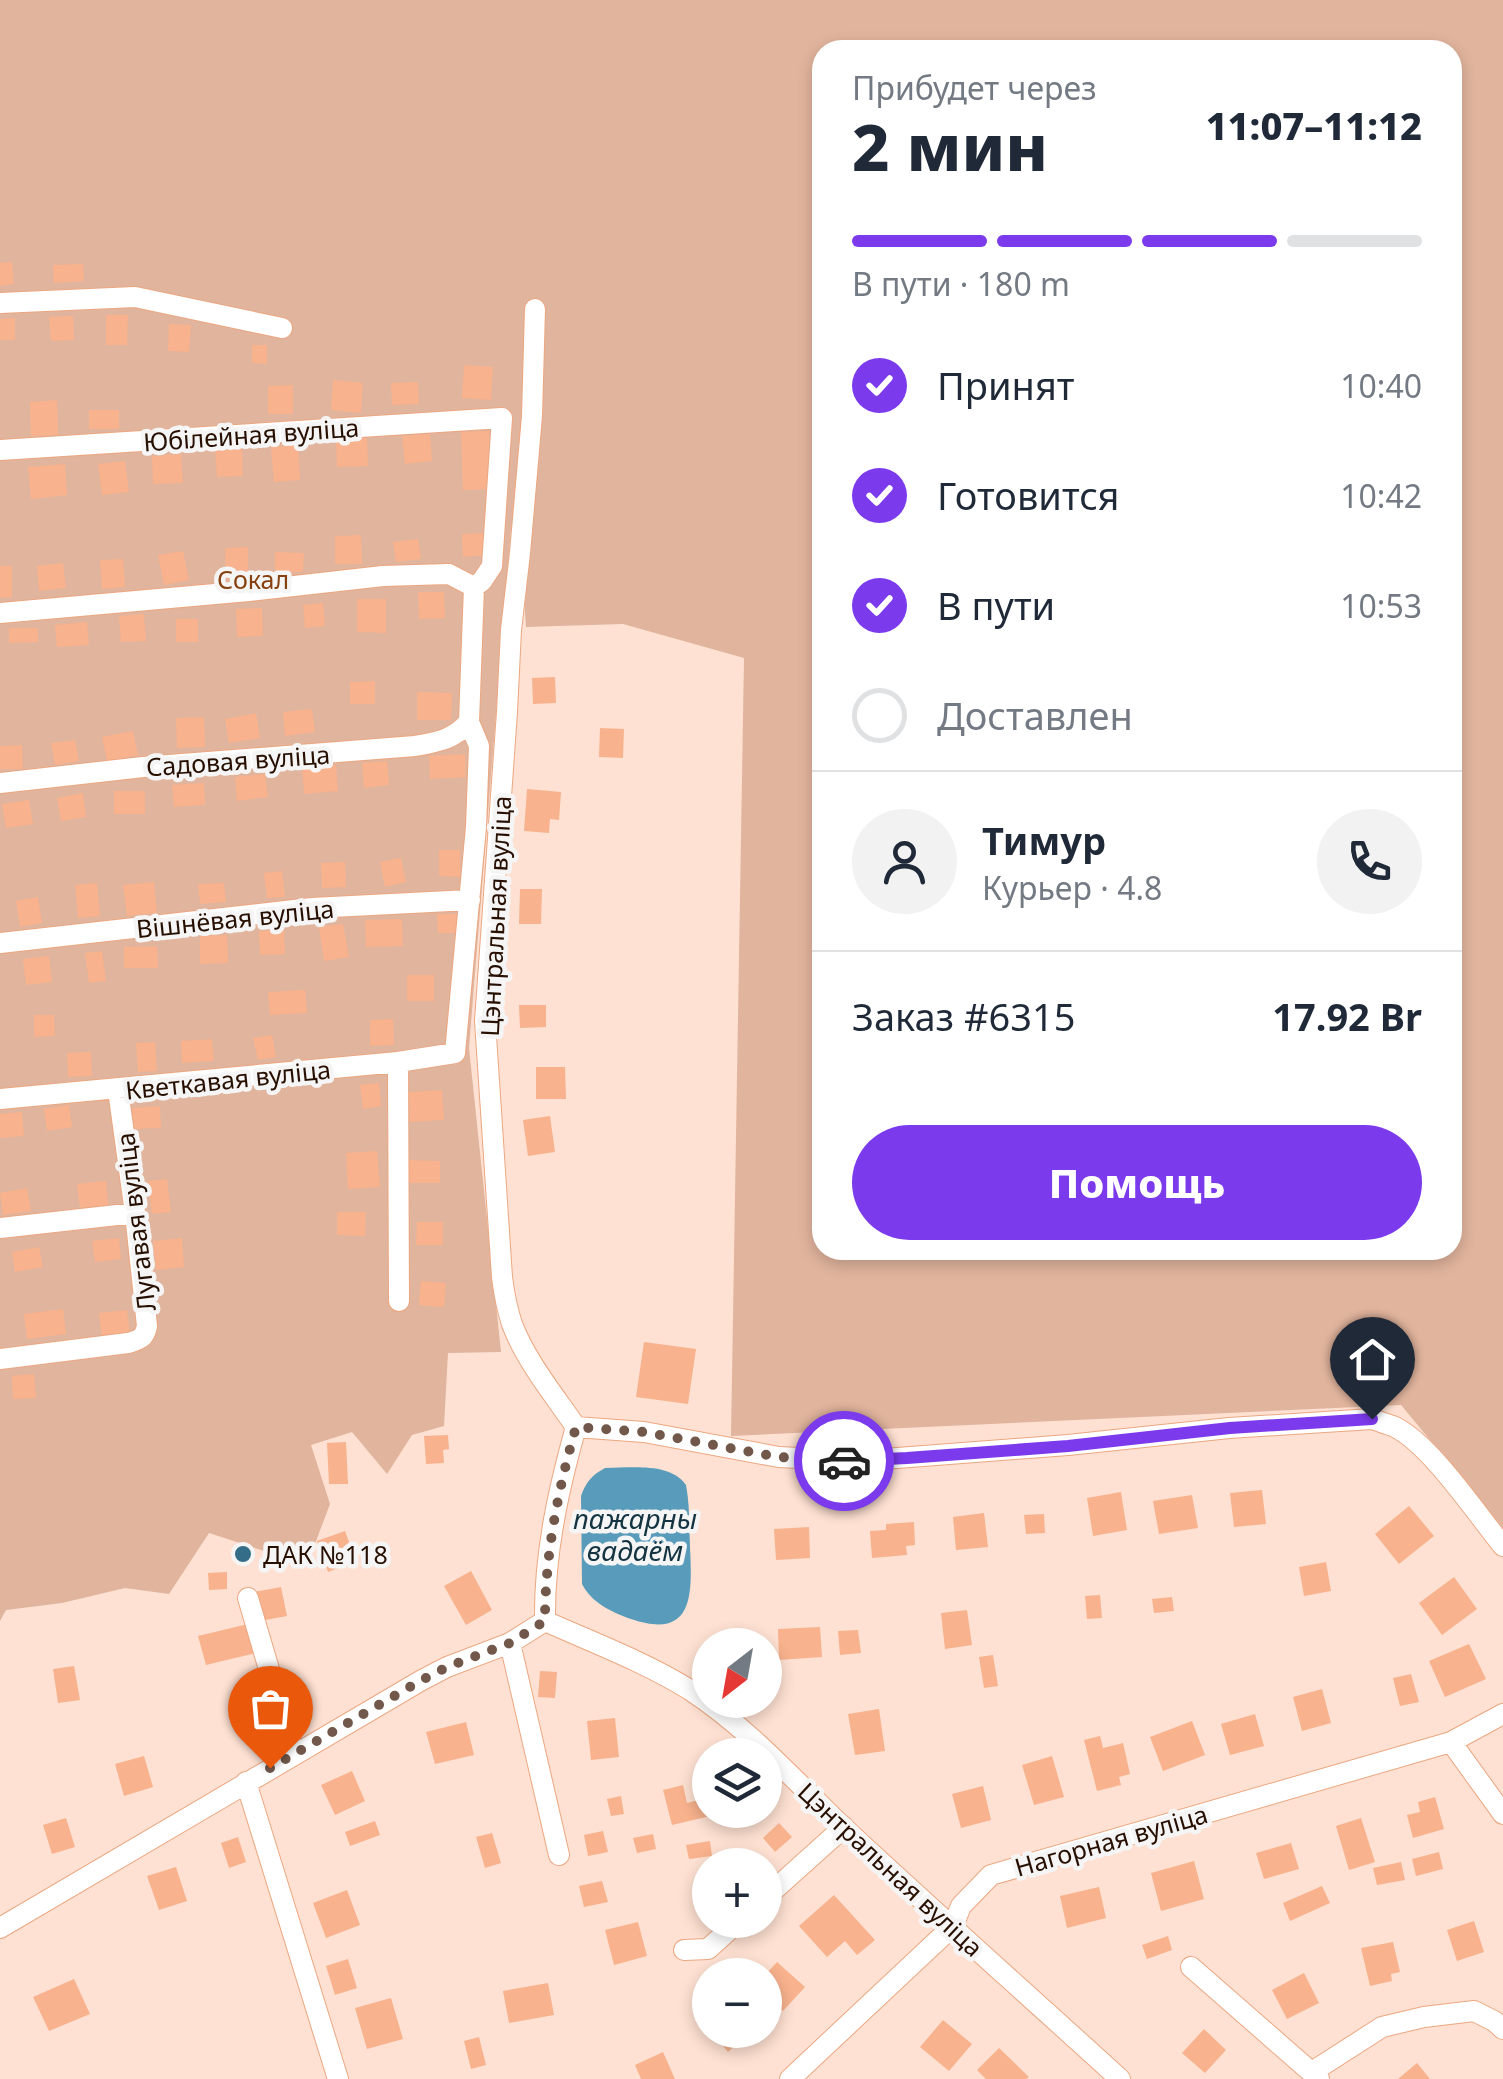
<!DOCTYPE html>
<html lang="ru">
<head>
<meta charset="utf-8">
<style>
  body { margin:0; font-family:"Noto Sans",sans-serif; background:#f2f2f3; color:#1f2937; height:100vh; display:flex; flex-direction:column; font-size:38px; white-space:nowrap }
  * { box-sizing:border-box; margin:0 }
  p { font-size:32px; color:#747a83 }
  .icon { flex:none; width:55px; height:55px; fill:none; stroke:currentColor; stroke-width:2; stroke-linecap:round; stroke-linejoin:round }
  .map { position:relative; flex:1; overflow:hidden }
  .side { position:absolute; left:812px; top:40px; width:650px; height:1220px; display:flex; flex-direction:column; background:#fff; border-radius:30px; box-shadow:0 5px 15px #0003 }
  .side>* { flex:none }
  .needle { width:65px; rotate:211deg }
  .tools { position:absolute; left:692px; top:1628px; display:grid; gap:20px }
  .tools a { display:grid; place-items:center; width:90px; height:90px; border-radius:50%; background:#fff; box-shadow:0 5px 15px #0003; font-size:50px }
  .pin { position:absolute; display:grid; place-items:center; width:85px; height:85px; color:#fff; margin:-102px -42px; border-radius:50% 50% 50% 0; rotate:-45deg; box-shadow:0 0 10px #0007 }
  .pin .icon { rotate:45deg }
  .courier { position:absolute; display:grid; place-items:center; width:100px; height:100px; margin:-50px; border:8px solid #7c3aed; border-radius:50%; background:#fff; color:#222; box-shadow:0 2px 12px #0007 }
  .overview em { font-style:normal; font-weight:800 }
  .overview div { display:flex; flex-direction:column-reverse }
  .overview { display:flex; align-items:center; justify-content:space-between; height:170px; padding:0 40px }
  h1 { font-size:65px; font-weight:800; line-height:75px }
  .bar { display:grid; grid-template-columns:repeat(4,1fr); gap:15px 10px; align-content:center; height:120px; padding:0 40px }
  .bar i { height:12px; border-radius:8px; background:#e0e1e3 }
  .bar .current { background:#7c3aed }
  .bar p { grid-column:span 4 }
  .line { display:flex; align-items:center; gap:25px; padding:0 40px; border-top:2px solid #e0e1e3 }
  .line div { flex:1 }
  .round { display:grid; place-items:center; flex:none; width:105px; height:105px; border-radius:52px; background:#f2f2f3 }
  ol { padding:0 40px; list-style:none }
  li { display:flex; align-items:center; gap:30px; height:110px }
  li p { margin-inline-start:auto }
  li .icon { padding:10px; border-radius:50%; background:#7c3aed; color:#fff; stroke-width:4 }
  li:last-child { color:#747a83 }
  li i { width:55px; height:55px; border:5px solid #e0e1e3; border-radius:50% }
  .action { display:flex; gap:20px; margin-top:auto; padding:20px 40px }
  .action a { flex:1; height:115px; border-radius:60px; background:#7c3aed; color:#fff; font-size:40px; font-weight:800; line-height:115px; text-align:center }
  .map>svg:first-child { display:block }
</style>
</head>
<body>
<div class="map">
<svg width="1503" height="2079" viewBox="0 0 1503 2079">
  <rect width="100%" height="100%" fill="#fee1d2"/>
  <path fill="#e1b49d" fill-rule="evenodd" d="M0 0H1503V1528L1401 1405 731 1436 744 658 623 624 526 627 518 513 511 528 469 1048 501 1352 448 1353 444 1426 412 1435 387 1474 352 1432 311 1445 330 1504 307 1565 209 1533 169 1594 125 1588 62 1603 6 1610 0 1621ZM822 50H1452V1250H822Z"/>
  <path fill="#589bba" d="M605 1468C631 1468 670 1462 686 1485 690 1506 689 1527 690 1547 692 1592 695 1641 631 1619 611 1612 592 1603 582 1584L581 1496C586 1482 592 1475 605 1468Z"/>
  <path fill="#f8b28d" d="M12 262 14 284 0 286V263Z
    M83 264 84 281 54 283 53 265Z
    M106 315H128L127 345H106Z
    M73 316 74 340 51 341 49 317Z
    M15 318V340H0V319Z
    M169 324 191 325 189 352 168 351Z
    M252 345H267V364L252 363Z
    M464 365 493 367 491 400 462 398Z
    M333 380 363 383 361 413 331 410Z
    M418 382 419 404 392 405 391 383Z
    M293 385V414H268V386Z
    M57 400 58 435 31 436 30 402Z
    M89 410H119V429H89Z
    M489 431 491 489 463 490 461 432Z
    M430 434 432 461 405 464 402 436Z
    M367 438 368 466 337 467 336 439Z
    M298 445 300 480 274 482 271 447Z
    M242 449 243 476 217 477 215 450Z
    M181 454 183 483 153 484 152 456Z
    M125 461 129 492 102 495 98 464Z
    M65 464 67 495 31 499 28 467Z
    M483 533 484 555 463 557 462 534Z
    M361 535 362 564H335V536Z
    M418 539 421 559 396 562 393 542Z
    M248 547V579H226L225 548Z
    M183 551 189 580 164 585 158 555Z
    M275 552 304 553 303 572H275Z
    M123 559 125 587 102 589 100 560Z
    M63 563 66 588 39 591 37 566Z
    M0 566H12V597L0 598Z
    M418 592H444L445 618 419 619Z
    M357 599H386V633L357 632Z
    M323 603 325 626 305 628 303 605Z
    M262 608 263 636 237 637 236 609Z
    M144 614 146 641 121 642 119 616Z
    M176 619H198V642H176Z
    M87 622 89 645 57 647 55 625Z
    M9 628H38V642L9 643Z
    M555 677 556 703 533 704 532 678Z
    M375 681V704H350V682Z
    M417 692 452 693 451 720H417Z
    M312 709 315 732 285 736 283 712Z
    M256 713 260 738 229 743 225 719Z
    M204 717 205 747 177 748 176 718Z
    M600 728 624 729 623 758 599 757Z
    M133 731 138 755 107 761 102 737Z
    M75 740 79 761 55 765 51 743Z
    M22 745 23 769H0V746Z
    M465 754 466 777 430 779 429 756Z
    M387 761 389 785 364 788 362 763Z
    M336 765 338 791 304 794 302 767Z
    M265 774 268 797 237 801 235 777Z
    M204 783 205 805 174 807 172 785Z
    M527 789 561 792 559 820 550 819 549 833 524 831Z
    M114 791H145V814H114Z
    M83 793 86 817 61 821 57 798Z
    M29 800 33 824 6 828 2 804Z
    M439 850H460V877L439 876Z
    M401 858 406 882 385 887 380 862Z
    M345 862 346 887 322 888 321 863Z
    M282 871 285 897 267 898 264 873Z
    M154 882 157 913 127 916 123 885Z
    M97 883 100 916 78 918 75 885Z
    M224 883 226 902 200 904 198 884Z
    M520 889H542L541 924H519Z
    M38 897 42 923 20 927 16 901Z
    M437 914H460V933H438Z
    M402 919 403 946 366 947 365 920Z
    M343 924 349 957 324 961 319 927Z
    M284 930 285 954 260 955 259 931Z
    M227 935 228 963 200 964V936Z
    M157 946 158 968H124V947Z
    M102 951 106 981 89 983 85 953Z
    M49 956 52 982 26 985 23 959Z
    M407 975H434V1001H407Z
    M305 990 307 1013 270 1015 268 992Z
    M519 1005H546V1027L520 1028Z
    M34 1015H54L55 1036 34 1037Z
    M393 1019 394 1045 370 1046V1020Z
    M272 1035 276 1057 258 1060 253 1038Z
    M212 1039 214 1061 182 1063 181 1041Z
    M155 1042 157 1071 138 1072 136 1043Z
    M91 1052 92 1076 68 1077 67 1053Z
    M536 1067H565L566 1099H536Z
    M379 1083 381 1106 363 1109 360 1085Z
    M442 1090 444 1120 410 1122 409 1092Z
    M69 1105 72 1127 47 1131 44 1109Z
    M160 1106 161 1128 133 1129 132 1108Z
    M22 1112 24 1136 0 1138V1114Z
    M550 1116 555 1152 528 1156 523 1120Z
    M377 1151 380 1187 348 1189 346 1153Z
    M409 1160 440 1161V1183H409Z
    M167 1179 171 1212 152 1214 148 1181Z
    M106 1181 108 1205 80 1208 77 1184Z
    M27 1188 31 1211 3 1215 0 1193Z
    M337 1212H366L365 1236 337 1235Z
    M417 1222H443V1245H416Z
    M119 1238 121 1259 95 1262 92 1241Z
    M182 1238 184 1267 156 1270 153 1241Z
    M39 1247 43 1267 15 1272 12 1252Z
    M421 1281 446 1283 444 1307 419 1305Z
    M63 1309 66 1334 27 1339 24 1314Z
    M127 1310 130 1335 102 1338 99 1313Z
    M644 1342 696 1349 688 1404 636 1397Z
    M34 1374 36 1398 13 1399 12 1376Z
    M448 1435 449 1449 443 1450 444 1463 426 1464 424 1436Z
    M346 1442 348 1484H329L327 1443Z
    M1262 1490 1266 1524 1234 1527 1230 1493Z
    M1121 1492 1127 1530 1093 1536 1087 1498Z
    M1192 1495 1198 1528 1159 1534 1153 1501Z
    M1409 1506 1434 1536 1399 1564 1375 1534Z
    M984 1513 988 1547 956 1550 953 1517Z
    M1044 1514 1045 1533 1026 1534 1024 1515Z
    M914 1522 915 1545 906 1546 907 1555 872 1558 870 1531 886 1530V1524Z
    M809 1527 810 1558 776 1560 774 1529Z
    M345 1531 356 1561 328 1572 317 1541Z
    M1326 1562 1331 1591 1304 1596 1299 1567Z
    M471 1571 492 1610 466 1625 444 1586Z
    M227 1572V1589L209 1590 208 1573Z
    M1454 1577 1477 1609 1442 1635 1419 1603Z
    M281 1587 287 1616 260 1621 254 1592Z
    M1100 1595 1102 1618 1087 1619 1085 1596Z
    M1172 1597 1174 1611 1154 1613 1152 1599Z
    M967 1610 972 1645 945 1649 941 1613Z
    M248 1624 256 1653 206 1665 198 1636Z
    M820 1627 822 1657 779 1660 778 1629Z
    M858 1630 861 1653 840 1655 838 1631Z
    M1469 1644 1486 1679 1445 1697 1429 1661Z
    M993 1655 998 1686 984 1688 979 1657Z
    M74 1666 80 1700 58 1703 53 1669Z
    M540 1671 557 1672 555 1698 538 1697Z
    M1411 1674 1419 1702 1400 1706 1393 1678Z
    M1322 1689 1331 1723 1302 1731 1293 1697Z
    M879 1709 885 1751 855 1755 848 1714Z
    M1255 1714 1264 1746 1230 1755 1221 1724Z
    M615 1718 619 1757 591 1760 587 1721Z
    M1192 1721 1205 1755 1163 1771 1150 1737Z
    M466 1722 474 1755 435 1764 426 1732Z
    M1100 1736 1103 1748 1123 1743 1130 1774 1119 1777 1121 1785 1097 1791 1084 1740Z
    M144 1756 153 1787 124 1796 115 1764Z
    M1052 1756 1064 1797 1034 1805 1022 1765Z
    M352 1771 365 1801 335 1815 321 1785Z
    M683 1785 687 1803 706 1798 710 1816 672 1825 663 1790Z
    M983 1786 991 1820 961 1828 952 1794Z
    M621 1796 624 1814 611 1816 607 1799Z
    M1435 1797 1444 1829 1413 1838 1407 1815 1420 1812 1418 1802Z
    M66 1818 75 1847 52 1854 43 1825Z
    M1361 1818 1375 1862 1349 1870 1336 1826Z
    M375 1821 380 1835 350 1846 345 1832Z
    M779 1823 792 1837 775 1852 763 1838Z
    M603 1831 608 1852 588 1856 584 1835Z
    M492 1833 501 1863 485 1868 476 1837Z
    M653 1834 656 1849 637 1853 633 1838Z
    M238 1837 246 1862 229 1868 221 1843Z
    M710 1841 712 1856 689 1859 686 1845Z
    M1291 1843 1299 1869 1264 1879 1256 1853Z
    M1439 1852 1443 1869 1416 1876 1412 1859Z
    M1194 1861 1204 1899 1161 1911 1151 1873Z
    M1401 1862 1405 1880 1377 1885 1373 1868Z
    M176 1867 187 1901 159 1910 147 1876Z
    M602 1881 608 1902 584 1907 579 1886Z
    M1322 1886 1330 1903 1290 1921 1283 1903Z
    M1099 1887 1106 1918 1067 1928 1060 1896Z
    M347 1890 360 1925 326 1938 313 1903Z
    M834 1895 875 1940 857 1955 845 1941 827 1957 799 1926Z
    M1474 1921 1484 1952 1457 1961 1447 1930Z
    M638 1922 647 1956 614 1965 605 1930Z
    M1168 1936 1172 1950 1147 1959 1142 1945Z
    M1393 1942 1400 1972 1391 1974 1392 1981 1370 1986 1361 1948Z
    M348 1959 357 1988 335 1995 326 1966Z
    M777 1962 805 1987 783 2011 765 1995V1975Z
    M1304 1973 1319 2003 1287 2019 1272 1990Z
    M74 1979 90 2014 49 2031 33 1997Z
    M548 1983 554 2015 509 2023 503 1991Z
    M391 1998 403 2039 367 2049 355 2008Z
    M943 2020 972 2044 949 2071 920 2047Z
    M1204 2029 1226 2050 1205 2073 1182 2053Z
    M710 2030H753L728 2052Z
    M479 2037 486 2065 471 2069 464 2041Z
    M999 2048 1029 2077 1026 2079H986L977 2070Z
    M663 2052 675 2079H641L635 2065Z
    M1417 2063 1430 2079H1398Z"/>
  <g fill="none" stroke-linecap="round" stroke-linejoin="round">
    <g stroke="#eba781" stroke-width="22">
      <path id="minor" d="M0 303 135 297 282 328
        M535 309 532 416 520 553 511 630 507 712 485 1021 502 1277C504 1293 507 1309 512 1324 526 1361 554 1395 576 1427 558 1491 544 1555 545 1621 594 1643 645 1662 690 1690 748 1728 794 1780 843 1827 934 1912 1028 1995 1120 2079
        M0 450 502 418 492 566 482 581 474 587 469 722 479 746 476 827 455 1053 398 1062 0 1099
        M0 613 249 591 383 576 449 574 474 587
        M0 783 143 767 415 746C437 742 453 740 469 722
        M0 943 312 908 470 900
        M398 1062 399 1301
        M0 1228 135 1213
        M0 1359 128 1343C139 1340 145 1338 147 1326L135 1213 118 1090
        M576 1427 644 1432 779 1457 858 1461 1068 1445 1229 1428 1372 1419C1380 1422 1388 1424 1395 1427 1431 1445 1476 1513 1503 1546
        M248 1598 294 1754
        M510 1643 559 1855
        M1451 1742 1503 1814
        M246 1782 338 2079
        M765 1898 844 1827
        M0 1928 422 1680 447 1667 510 1643 545 1621
        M684 1950 708 1949 740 1920
        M1191 1967 1319 2079
        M1312 2072 1382 2027 1424 2017 1474 2011 1494 2021 1503 2029
        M790 2079 953 1926 961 1906 991 1875 1451 1742 1503 1714"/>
    </g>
    <use href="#minor" stroke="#fff" stroke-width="20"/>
  </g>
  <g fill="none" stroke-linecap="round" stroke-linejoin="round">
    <path stroke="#72584b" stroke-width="10" stroke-dasharray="0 18" d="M270 1768 422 1680 447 1667 510 1643 545 1621C545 1555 558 1490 576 1427L644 1432 778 1457 844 1461"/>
    <path stroke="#7c3aed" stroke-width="12" d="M844 1461 907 1458 1068 1446 1230 1428 1372 1419"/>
  </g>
  <circle fill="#346d87" stroke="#f5f5f5" stroke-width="4" cx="243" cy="1554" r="10"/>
  <g text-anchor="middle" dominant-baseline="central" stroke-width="9" stroke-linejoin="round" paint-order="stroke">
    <g font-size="25" fill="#270f02" stroke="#f5f5f5">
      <text transform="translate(251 434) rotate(-4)">Юбілейная вуліца</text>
      <text transform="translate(238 760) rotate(-4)">Садовая вуліца</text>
      <text transform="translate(495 916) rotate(-87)">Цэнтральная вуліца</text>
      <text transform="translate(235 918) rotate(-6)">Вішнёвая вуліца</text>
      <text transform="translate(228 1079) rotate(-6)">Кветкавая вуліца</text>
      <text transform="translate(135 1222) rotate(-97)">Лугавая вуліца</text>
      <text transform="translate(1111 1840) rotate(-16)">Нагорная вуліца</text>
      <text transform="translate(891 1869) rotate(43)">Цэнтральная вуліца</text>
    </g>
    <g font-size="25" fill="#87400f" stroke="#f5f5f5">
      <text x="253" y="579">Сокал</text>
    </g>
    <g font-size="25" fill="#270f02" stroke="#f5f5f5" text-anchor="start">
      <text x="263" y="1554">ДАК №118</text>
    </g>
    <g font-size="28" font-style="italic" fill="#143442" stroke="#f5f5f5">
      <text x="635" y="1518">пажарны<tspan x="635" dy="32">вадаём</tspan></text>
    </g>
  </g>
</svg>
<div class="tools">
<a><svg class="needle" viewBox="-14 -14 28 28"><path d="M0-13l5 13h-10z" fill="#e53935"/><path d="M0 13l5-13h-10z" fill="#747a83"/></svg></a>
<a><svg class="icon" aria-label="layers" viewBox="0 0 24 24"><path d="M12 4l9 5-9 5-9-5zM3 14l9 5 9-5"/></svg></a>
<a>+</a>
<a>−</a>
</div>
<div class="pin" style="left:270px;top:1768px;background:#ea580c"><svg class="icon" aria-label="bag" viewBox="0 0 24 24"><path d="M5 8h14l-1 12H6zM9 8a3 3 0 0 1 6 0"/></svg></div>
<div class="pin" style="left:1372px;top:1419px;background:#1f2937"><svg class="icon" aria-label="home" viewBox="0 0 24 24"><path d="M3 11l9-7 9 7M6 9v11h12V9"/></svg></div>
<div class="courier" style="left:844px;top:1461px"><svg class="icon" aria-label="car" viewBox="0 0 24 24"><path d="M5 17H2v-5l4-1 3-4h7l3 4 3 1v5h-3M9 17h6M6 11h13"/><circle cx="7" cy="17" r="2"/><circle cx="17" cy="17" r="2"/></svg></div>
<section class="side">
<div class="overview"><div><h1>2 мин</h1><p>Прибудет через</p></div><em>11:07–11:12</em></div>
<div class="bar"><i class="current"></i><i class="current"></i><i class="current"></i><i></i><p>В пути · 180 m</p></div>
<ol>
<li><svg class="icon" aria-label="check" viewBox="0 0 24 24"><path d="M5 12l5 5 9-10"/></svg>Принят<p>10:40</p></li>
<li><svg class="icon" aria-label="check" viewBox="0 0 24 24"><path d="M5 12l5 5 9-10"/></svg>Готовится<p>10:42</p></li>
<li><svg class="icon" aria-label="check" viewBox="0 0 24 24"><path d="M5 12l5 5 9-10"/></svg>В пути<p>10:53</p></li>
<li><i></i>Доставлен</li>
</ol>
<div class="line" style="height:180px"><a class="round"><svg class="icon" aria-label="person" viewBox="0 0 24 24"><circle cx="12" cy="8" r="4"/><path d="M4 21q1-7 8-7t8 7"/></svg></a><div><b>Тимур</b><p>Курьер · 4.8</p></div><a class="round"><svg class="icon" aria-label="phone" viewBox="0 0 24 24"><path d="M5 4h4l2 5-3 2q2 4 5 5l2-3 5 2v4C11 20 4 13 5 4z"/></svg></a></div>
<div class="line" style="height:130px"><div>Заказ #6315</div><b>17.92 Br</b></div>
<div class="action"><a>Помощь</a></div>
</section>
</div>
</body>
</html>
